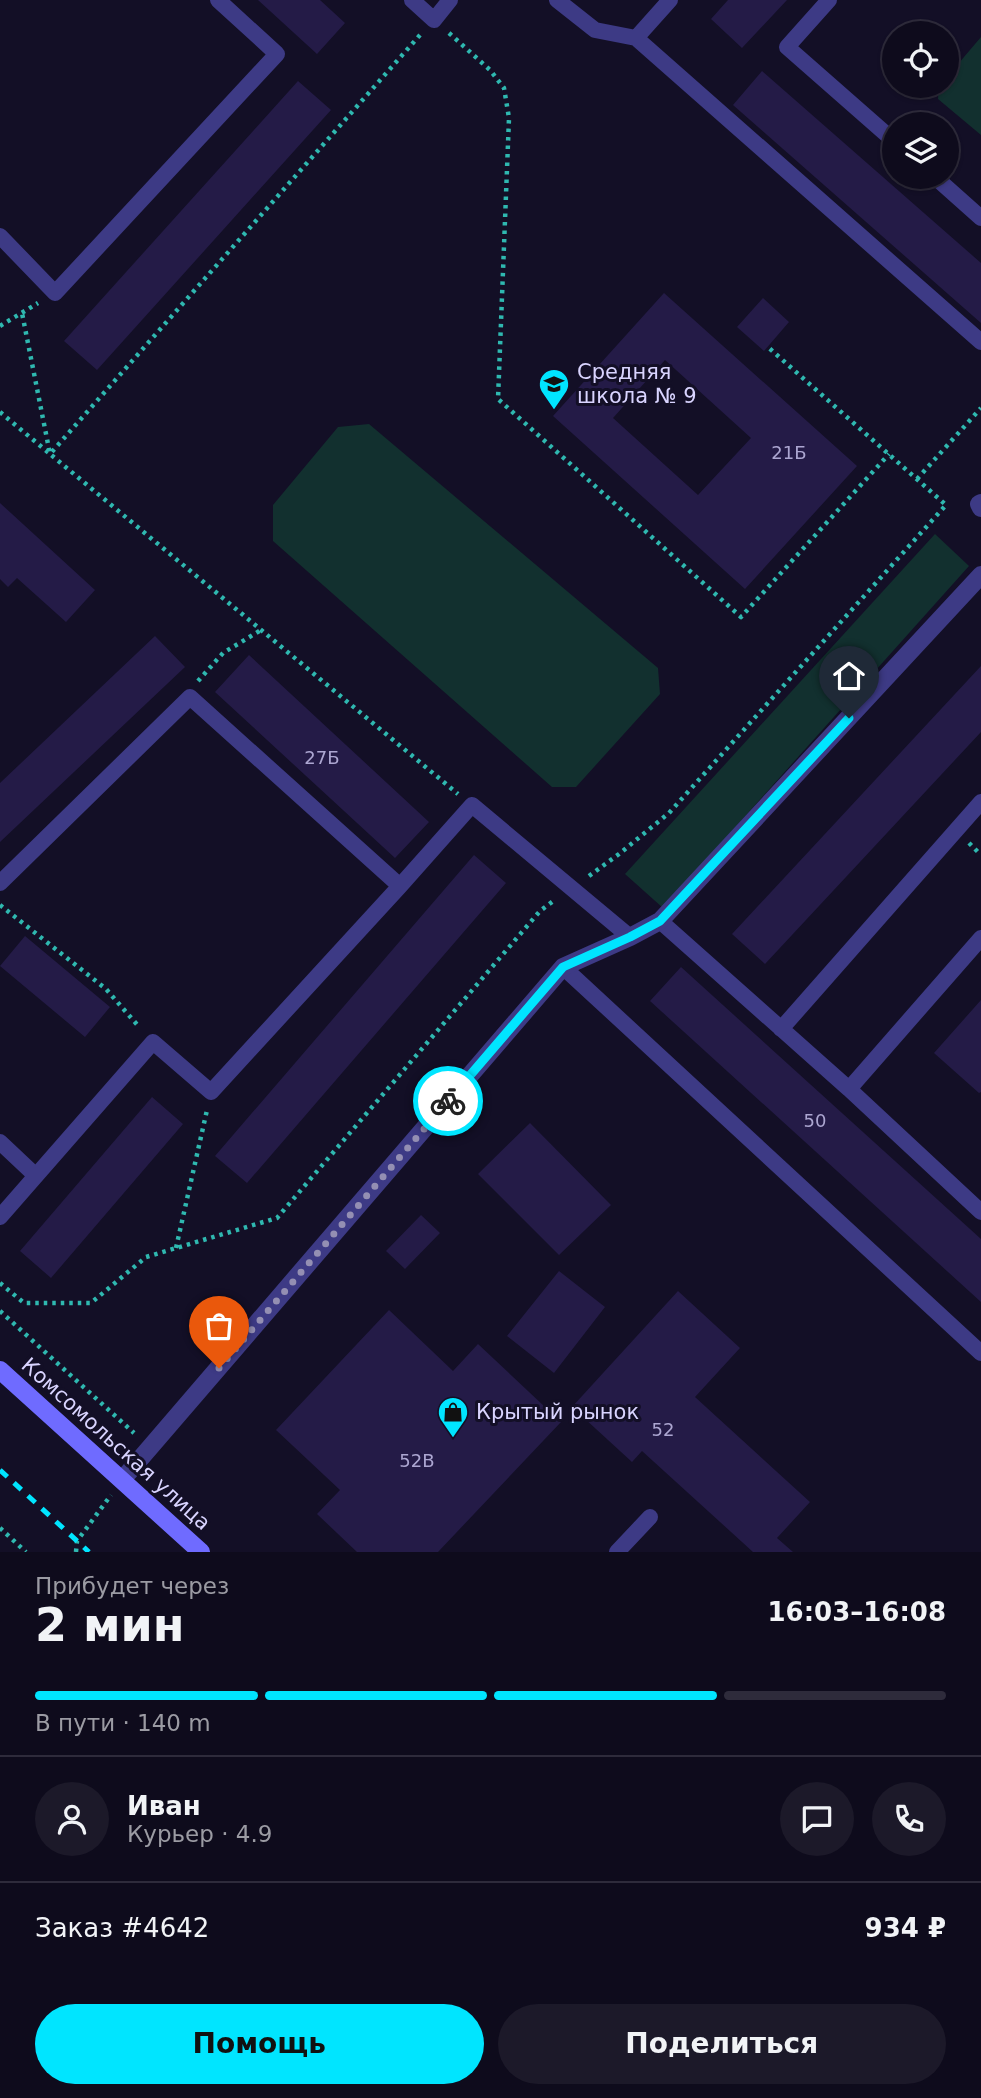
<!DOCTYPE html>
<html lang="ru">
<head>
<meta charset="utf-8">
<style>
  body { margin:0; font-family:"DejaVu Sans",sans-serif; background:#1c1929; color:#f1f3f6; height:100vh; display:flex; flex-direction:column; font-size:26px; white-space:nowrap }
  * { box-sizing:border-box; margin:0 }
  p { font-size:23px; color:#9b9ba3 }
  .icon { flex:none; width:38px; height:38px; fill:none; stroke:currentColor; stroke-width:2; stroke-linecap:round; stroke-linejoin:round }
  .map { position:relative; height:1552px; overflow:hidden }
  .drawer { display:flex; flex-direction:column; background:#0e0b1c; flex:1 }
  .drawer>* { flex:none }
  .fabs { position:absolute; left:882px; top:21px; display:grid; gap:14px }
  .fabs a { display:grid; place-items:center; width:77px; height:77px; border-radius:50%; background:#0e0b1c; box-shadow:0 2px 5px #0004,0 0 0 2px #2e2b3b; font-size:35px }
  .pin { position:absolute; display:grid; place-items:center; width:60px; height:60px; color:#fff; margin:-72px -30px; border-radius:50% 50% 50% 0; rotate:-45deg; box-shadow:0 0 7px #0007 }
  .pin .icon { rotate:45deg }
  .courier { position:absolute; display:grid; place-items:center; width:70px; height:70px; margin:-35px; border:5px solid #00e5ff; border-radius:50%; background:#fff; color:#222; box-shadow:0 2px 9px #0007 }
  .overview em { font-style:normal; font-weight:700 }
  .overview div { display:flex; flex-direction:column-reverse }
  .overview { display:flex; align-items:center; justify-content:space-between; height:119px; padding:0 35px }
  h1 { font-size:46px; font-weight:700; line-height:52px }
  .bar { display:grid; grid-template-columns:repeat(4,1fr); gap:10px 7px; align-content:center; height:84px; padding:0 35px }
  .bar i { height:9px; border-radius:5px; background:#2e2b3b }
  .bar .active { background:#00e5ff }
  .bar p { grid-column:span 4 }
  .line { display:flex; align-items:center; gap:18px; padding:0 35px; border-top:2px solid #2e2b3b }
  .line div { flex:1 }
  .round { display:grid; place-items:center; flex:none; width:74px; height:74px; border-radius:37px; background:#1c1929 }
  .action { display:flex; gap:14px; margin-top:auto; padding:14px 35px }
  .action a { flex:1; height:80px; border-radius:42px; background:#00e5ff; color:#111; font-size:28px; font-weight:700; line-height:80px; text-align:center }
  .action a+a { background:#1c1929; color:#f1f3f6 }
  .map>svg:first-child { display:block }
</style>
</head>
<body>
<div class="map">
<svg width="981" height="1552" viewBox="0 0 981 1552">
  <rect width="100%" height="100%" fill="#130f26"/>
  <path fill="#12302f" d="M981 37V135L938 99 939 87 947 86V77Z
    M369 424 658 668 660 694 576 787H552L273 541V505L338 427Z
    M935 534 969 566 663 908 625 874Z"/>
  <path fill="#241b47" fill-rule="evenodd" d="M258 0H320L345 23 317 54Z
    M728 0H787L742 48 711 19Z
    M762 71 981 263V323L733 105Z
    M298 81 331 110 97 370 64 341Z
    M664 293 857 466 745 589 553 416ZM665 360 751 438 698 495 613 418Z
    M763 298 789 322 764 351 737 327Z
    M0 503 95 590 66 622 17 578 8 587 0 579Z
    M155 636 185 667 0 842V783Z
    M249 655 429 822 395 858 215 692Z
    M981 666V732L765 964 732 934Z
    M474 855 506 883 247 1183 215 1156Z
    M25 936 110 1007 85 1037 0 966Z
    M681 967 981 1239V1302L650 1001Z
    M981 1000V1092L979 1093 934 1053Z
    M152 1097 183 1124 51 1278 20 1251Z
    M530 1123 611 1205 559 1255 478 1174Z
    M421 1215 440 1233 405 1269 386 1251Z
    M559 1271 605 1307 554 1373 507 1336Z
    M678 1291 740 1348 695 1397 810 1502 777 1538 793 1552H753L642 1451 632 1462 572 1407Z
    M389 1310 453 1371 478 1344 561 1422 438 1552H357L317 1514 340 1490 276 1430Z"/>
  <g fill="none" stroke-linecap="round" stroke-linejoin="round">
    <path stroke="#2fb8b0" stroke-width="4.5" stroke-dasharray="3.5 5" stroke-linecap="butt" d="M449 33 490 70 504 88 509 118 498 399 741 617 889 454
      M420 35 50 454 458 794
      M0 326 38 303
      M0 412 50 454 22 313
      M917 479 981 408
      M198 681 223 653 261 630
      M969 843 981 855
      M589 876 619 854 669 813 946 505 769 348
      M0 905 106 989 140 1028
      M176 1248 207 1110
      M0 1283 24 1303H91L146 1257 277 1218 540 911 556 899
      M0 1311 134 1433
      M0 1528 26 1552
      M76 1552 77 1541 111 1495"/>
    <path stroke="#3d3a85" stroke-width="16" d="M412 0 434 20 450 0
      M557 0 595 30 636 38
      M670 0 636 38 981 342
      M829 0 787 47 894 141
      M935 177 981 218
      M0 236 55 293 277 54 218 0
      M0 883 190 697 400 886
      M660 921 849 1089 981 1212
      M563 967 981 1353
      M781 1029 981 802
      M849 1089 981 938
      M0 1142 35 1175
      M0 1217 153 1042 211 1092 400 886 472 805 630 937
      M617 1552 650 1517"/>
    <path stroke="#3d3a85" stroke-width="18" d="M981 503 979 504 981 508
      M122 1480 563 967 630 937 660 921 981 575"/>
    <path stroke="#6f6bff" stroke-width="18" d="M0 1370 201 1552"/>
    <path stroke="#00e5ff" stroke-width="5" stroke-dasharray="10 9" stroke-linecap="butt" d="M0 1470 89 1552"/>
  </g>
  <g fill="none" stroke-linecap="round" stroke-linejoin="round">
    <path stroke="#948fb3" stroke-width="7" stroke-dasharray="0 12.6" d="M219 1368 448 1101"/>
    <path stroke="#00e5ff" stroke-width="9" d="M448 1101 563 967 630 937 660 921 849 718"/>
  </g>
  <defs>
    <g id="school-pin" transform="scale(1.575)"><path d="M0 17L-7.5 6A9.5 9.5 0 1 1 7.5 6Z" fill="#00e5ff" stroke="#130f26"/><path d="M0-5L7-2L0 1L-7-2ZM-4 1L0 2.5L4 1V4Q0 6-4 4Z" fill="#111"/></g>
    <g id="shop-pin" transform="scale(1.575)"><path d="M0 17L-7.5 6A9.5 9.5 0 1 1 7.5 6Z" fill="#00e5ff" stroke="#130f26"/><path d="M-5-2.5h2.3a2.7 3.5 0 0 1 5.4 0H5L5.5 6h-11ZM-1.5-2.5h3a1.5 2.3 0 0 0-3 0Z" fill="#111"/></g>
  </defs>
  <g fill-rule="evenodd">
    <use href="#school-pin" x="554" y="384"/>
    <use href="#shop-pin" x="453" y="1412"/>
  </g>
  <g text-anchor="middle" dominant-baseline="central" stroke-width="6" stroke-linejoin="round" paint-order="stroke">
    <g font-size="18" fill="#aca6d1">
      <text x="789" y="452">21Б</text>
      <text x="322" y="757">27Б</text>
      <text x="815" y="1120">50</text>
      <text x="663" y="1429">52</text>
      <text x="417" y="1460">52В</text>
    </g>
    <g font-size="21" fill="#d9d4ff" stroke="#130f26" text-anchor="start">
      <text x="577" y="372">Средняя<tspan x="577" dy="24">школа № 9</tspan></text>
      <text x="476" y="1412">Крытый рынок</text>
    </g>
    <g font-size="21" fill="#d9d4ff" stroke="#130f26">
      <text transform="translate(116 1444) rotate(42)">Комсомольская улица</text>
    </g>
  </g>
</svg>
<div class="fabs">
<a><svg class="icon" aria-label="locate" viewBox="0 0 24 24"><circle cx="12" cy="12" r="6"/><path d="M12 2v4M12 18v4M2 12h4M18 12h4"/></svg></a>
<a><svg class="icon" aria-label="layers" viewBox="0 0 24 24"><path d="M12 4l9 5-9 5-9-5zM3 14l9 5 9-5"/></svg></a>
</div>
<div class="pin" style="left:219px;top:1368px;background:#ea580c"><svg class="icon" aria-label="bag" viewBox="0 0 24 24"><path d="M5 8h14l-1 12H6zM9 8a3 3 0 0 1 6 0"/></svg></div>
<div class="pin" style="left:849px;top:718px;background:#1f2937"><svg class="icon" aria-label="home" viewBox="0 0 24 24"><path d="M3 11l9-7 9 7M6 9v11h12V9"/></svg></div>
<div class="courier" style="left:448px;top:1101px"><svg class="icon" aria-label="bike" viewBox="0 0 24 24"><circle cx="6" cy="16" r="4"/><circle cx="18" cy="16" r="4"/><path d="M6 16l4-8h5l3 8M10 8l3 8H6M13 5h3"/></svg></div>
</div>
<section class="drawer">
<div class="overview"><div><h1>2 мин</h1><p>Прибудет через</p></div><em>16:03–16:08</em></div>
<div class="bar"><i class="active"></i><i class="active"></i><i class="active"></i><i></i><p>В пути · 140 m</p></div>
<div class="line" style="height:126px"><a class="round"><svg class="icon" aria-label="person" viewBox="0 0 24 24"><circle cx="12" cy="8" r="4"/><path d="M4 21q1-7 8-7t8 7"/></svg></a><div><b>Иван</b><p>Курьер · 4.9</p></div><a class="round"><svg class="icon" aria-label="chat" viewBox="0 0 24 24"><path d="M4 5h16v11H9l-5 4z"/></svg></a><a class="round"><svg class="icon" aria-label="phone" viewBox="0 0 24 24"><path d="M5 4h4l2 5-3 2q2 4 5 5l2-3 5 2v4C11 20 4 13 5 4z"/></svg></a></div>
<div class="line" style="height:91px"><div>Заказ #4642</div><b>934 ₽</b></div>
<div class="action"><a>Помощь</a><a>Поделиться</a></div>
</section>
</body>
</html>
